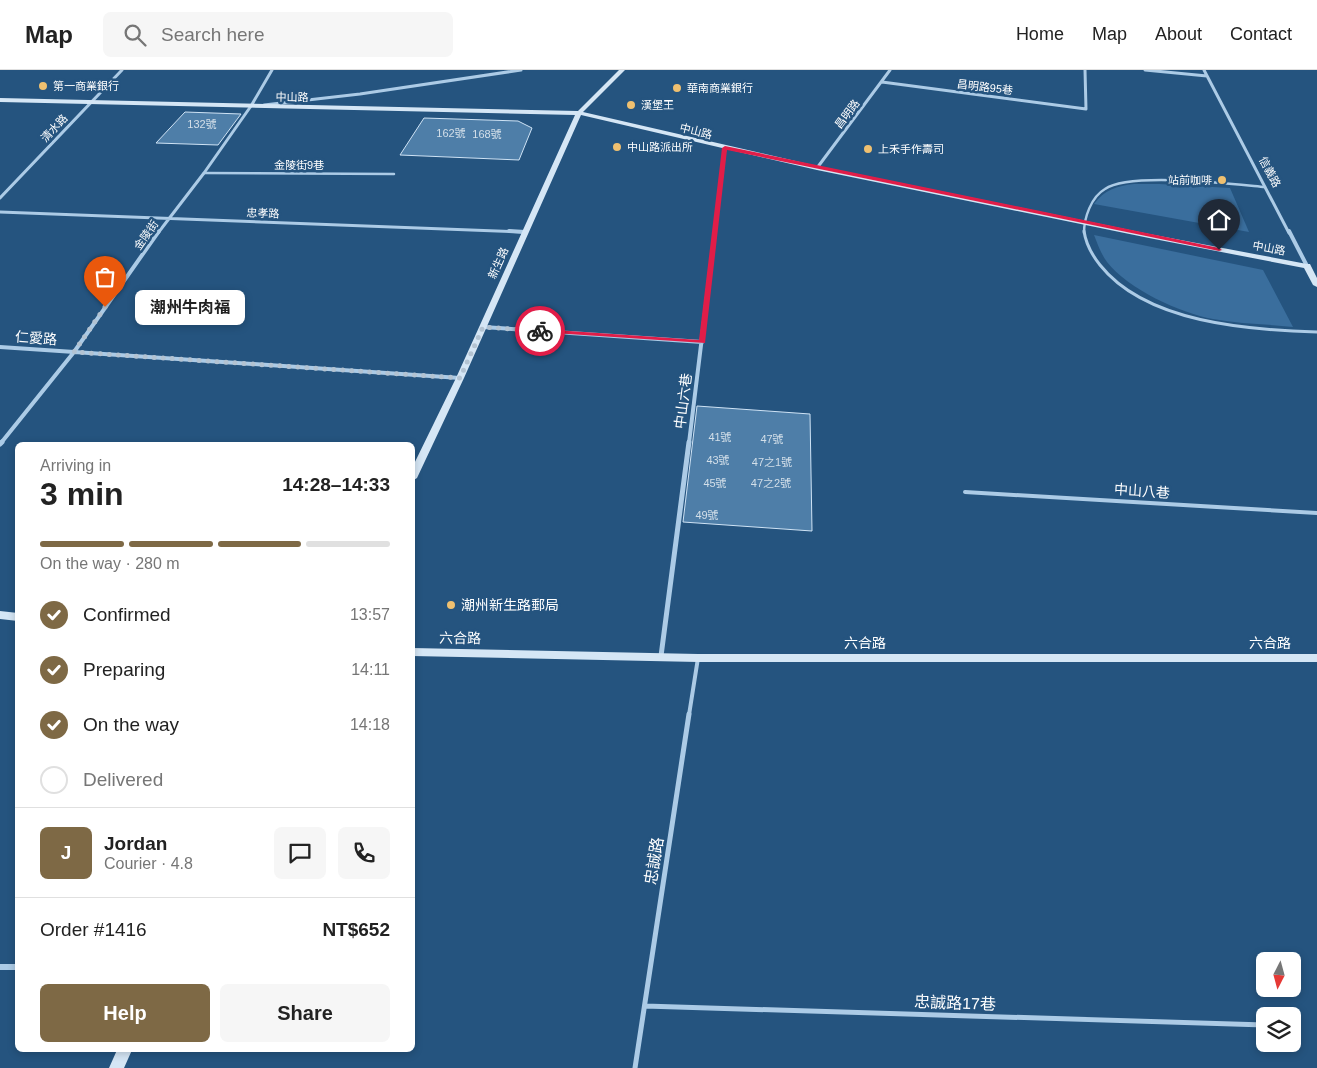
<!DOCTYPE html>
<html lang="en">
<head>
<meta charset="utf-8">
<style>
  body { margin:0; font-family:Helvetica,"Noto Sans TC",sans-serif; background:#f6f6f6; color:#222; height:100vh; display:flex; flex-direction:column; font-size:19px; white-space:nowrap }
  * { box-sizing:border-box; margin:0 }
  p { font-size:16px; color:#767676 }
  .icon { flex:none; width:28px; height:28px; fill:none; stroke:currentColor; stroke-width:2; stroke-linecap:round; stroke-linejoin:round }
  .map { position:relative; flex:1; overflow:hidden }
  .drawer { position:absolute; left:15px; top:372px; width:400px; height:610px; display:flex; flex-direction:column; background:#fff; border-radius:8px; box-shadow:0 2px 8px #0003 }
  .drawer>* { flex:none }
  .needle { width:32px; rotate:186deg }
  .tools { position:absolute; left:1256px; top:882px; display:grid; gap:10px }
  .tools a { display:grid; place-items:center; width:45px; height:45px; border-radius:8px; background:#fff; box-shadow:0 2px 8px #0003; font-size:25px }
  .pin { position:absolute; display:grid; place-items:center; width:42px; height:42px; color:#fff; margin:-51px -21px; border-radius:50% 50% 50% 0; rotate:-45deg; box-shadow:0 0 5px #0007 }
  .pin .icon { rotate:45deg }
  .courier { position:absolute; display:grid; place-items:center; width:50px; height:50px; margin:-25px; border:4px solid #e11d48; border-radius:50%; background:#fff; color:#222; box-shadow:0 1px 6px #0007 }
  .bubble { position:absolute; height:35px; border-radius:8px; background:#fff; box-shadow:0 2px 8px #0003; font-size:16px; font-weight:700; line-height:35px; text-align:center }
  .summary em { font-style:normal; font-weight:700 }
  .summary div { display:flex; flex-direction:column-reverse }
  .summary { display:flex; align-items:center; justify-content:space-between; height:85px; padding:0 25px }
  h1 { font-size:32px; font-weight:700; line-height:38px }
  .bar { display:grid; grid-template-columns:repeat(4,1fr); gap:8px 5px; align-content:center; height:60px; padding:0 25px }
  .bar i { height:6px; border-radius:4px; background:#e0e0e0 }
  .bar .selected { background:#7e6945 }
  .bar p { grid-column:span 4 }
  .line { display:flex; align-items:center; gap:12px; padding:0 25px; border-top:1px solid #e0e0e0 }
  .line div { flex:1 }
  .round { display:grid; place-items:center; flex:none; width:52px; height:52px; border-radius:8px; background:#f6f6f6 }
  ol { padding:0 25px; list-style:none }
  li { display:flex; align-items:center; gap:15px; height:55px }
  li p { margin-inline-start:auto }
  li .icon { padding:5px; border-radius:50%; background:#7e6945; color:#fff; stroke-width:4 }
  li:last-child { color:#767676 }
  li i { width:28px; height:28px; border:2px solid #e0e0e0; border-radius:50% }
  .cta { display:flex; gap:10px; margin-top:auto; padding:10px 25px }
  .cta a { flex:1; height:58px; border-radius:8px; background:#7e6945; color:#fff; font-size:20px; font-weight:700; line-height:58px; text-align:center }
  .cta a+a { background:#f6f6f6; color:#222 }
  header { display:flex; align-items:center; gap:30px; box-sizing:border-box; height:70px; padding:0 25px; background:#fff; border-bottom:1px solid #e0e0e0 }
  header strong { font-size:24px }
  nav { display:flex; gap:28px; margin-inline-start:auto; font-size:18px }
  .search { width:350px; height:45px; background:#f6f6f6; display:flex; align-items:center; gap:12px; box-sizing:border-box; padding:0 18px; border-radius:8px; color:#767676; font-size:19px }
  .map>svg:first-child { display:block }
</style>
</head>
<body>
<header>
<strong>Map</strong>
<div class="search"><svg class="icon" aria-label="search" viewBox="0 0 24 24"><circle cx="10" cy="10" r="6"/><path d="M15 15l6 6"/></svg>Search here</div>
<nav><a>Home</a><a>Map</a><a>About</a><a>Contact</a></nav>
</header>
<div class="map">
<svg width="1317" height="998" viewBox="0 0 1317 998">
  <rect width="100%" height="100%" fill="#25547f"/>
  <path fill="#3a6e9d" d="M1134 114H1159L1230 118 1249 162 1094 134C1104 120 1117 116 1134 114Z
    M1094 165 1263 200 1293 257C1267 254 1240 254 1213 249 1180 243 1128 219 1107 192 1101 184 1098 175 1094 165Z"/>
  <path fill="#4e7ea8" stroke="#cfe3f5" d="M185 42 241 44 218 75 156 73Z
    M424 48 518 51 532 58 519 90 400 85Z
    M697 336 810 344 812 461 683 452Z"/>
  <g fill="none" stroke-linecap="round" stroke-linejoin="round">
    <path stroke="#accbe6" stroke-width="2.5" d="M204 103 394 104
      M1084 163C1084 148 1091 127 1105 119 1129 102 1232 114 1265 117"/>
    <path stroke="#accbe6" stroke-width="3" d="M1084 161C1086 175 1092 185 1100 195 1146 253 1249 260 1317 262"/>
    <path stroke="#accbe6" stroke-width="4" d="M965 422 1317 443
      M689 645 698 588"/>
    <path stroke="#accbe6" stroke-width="5" d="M645 936 1265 955
      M635 998 689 644"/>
    <path stroke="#accbe6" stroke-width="3" d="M1145 0 1207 6
      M1204 0 1289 163
      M882 12 1086 39 1085 0
      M264 35 360 24 521 0
      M817 98 890 0
      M0 128 122 0
      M0 142 525 162
      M158 163 204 103 251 36 272 0
      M715 163 725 78"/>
    <path stroke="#accbe6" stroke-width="4" d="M509 161 525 162
      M1289 161 1307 196
      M483 257 702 272
      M0 277 460 308
      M1 373 74 282 159 161
      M689 373 715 161"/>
    <path stroke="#accbe6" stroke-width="5" d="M0 374 2 372
      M661 586 689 372"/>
    <path stroke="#accbe6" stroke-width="6" d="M0 897H18"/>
    <path fill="#d5e6f5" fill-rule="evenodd" d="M619 0H625L583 42 817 96 1149 164 1307 194H1310L1317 208V217L1313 215 1304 198 1149 168 817 100 581 45 464 308 417 408 412 411V398L456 308 575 45 0 32V28L578 41Z
      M0 541 18 543V551L0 549Z
      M412 578 698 584H1317V592H698L412 586Z
      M117 980H132L124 998H109Z"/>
  </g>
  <path fill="#e11d48" d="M725 76 1219 178 1222 180 1219 181 727 80 705 273 538 262V260L540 259 699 270 722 78Z"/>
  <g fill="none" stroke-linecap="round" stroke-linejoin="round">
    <path stroke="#b3c3d2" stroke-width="5" stroke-dasharray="0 9" d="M105 237 74 282 460 308 483 257 540 261"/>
  </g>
  <g fill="#efc070" stroke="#25547f" stroke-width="2">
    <circle cx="43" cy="16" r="5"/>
    <circle cx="677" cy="18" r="5"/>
    <circle cx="631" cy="35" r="5"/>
    <circle cx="617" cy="77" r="5"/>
    <circle cx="868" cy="79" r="5"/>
    <circle cx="1222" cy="110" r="5"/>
    <circle cx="451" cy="535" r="5"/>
  </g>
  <g text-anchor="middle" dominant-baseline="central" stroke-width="5" stroke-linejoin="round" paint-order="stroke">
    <g font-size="11" fill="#fff" stroke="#25547f" text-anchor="start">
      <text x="53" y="16">第一商業銀行</text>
      <text x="687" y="18">華南商業銀行</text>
      <text x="641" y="35">漢堡王</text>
      <text x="627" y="77">中山路派出所</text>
      <text x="878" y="79">上禾手作壽司</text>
      <text x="1212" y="110" text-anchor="end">站前咖啡</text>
    </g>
    <g font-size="11" fill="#fff" stroke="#25547f">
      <text transform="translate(985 17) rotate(7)">昌明路95巷</text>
      <text transform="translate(292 27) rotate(1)">中山路</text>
      <text transform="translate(847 44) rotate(-53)">昌明路</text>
      <text transform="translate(54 58) rotate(-47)">清水路</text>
      <text transform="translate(696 61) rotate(14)">中山路</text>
      <text x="299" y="95">金陵街9巷</text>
      <text transform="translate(1270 102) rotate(62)">信義路</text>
      <text transform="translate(263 143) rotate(2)">忠孝路</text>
      <text transform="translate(146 165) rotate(-55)">金陵街</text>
      <text transform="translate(1269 178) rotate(10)">中山路</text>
      <text transform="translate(498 193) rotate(-66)">新生路</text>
    </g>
    <g font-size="11" fill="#d3dfe9">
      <text x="202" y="54">132號</text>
      <text x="451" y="63">162號</text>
      <text x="487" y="64">168號</text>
      <text x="720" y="367">41號</text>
      <text x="772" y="369">47號</text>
      <text x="718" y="390">43號</text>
      <text x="772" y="392">47之1號</text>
      <text x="715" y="413">45號</text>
      <text x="771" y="413">47之2號</text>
      <text x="707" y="445">49號</text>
    </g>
    <g font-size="14" fill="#fff" stroke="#25547f">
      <text transform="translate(36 268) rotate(4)">仁愛路</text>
      <text transform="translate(683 331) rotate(-83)">中山六巷</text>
      <text transform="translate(1142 421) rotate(4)">中山八巷</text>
      <text transform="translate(460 568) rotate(1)">六合路</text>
      <text x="865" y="573">六合路</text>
      <text x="1270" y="573">六合路</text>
    </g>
    <g font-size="14" fill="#fff" stroke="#25547f" text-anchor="start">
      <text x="461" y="535">潮州新生路郵局</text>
    </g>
    <g font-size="16" fill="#fff" stroke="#25547f">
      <text transform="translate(654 791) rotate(-81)">忠誠路</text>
      <text transform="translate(955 933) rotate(2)">忠誠路17巷</text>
    </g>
  </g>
</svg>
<div class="tools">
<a><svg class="needle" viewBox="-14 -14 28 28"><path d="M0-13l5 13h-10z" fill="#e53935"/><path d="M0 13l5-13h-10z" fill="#767676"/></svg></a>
<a><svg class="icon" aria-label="layers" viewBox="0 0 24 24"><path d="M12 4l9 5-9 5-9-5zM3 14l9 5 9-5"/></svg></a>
</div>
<div class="pin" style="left:105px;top:237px;background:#ea580c"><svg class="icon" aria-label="bag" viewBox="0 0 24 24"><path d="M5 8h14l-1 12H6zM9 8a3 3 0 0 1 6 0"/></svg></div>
<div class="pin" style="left:1219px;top:180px;background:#1f2937"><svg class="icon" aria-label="home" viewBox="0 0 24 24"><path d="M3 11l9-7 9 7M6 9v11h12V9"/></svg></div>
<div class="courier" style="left:540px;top:261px"><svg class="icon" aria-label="bike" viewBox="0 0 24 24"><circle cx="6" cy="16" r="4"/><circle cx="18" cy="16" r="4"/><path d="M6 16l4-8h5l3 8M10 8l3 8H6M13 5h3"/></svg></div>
<div class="bubble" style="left:135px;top:220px;width:110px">潮州牛肉福</div>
<section class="drawer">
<div class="summary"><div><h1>3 min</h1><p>Arriving in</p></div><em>14:28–14:33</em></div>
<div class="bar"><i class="selected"></i><i class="selected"></i><i class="selected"></i><i></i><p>On the way · 280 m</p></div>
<ol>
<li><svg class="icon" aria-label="check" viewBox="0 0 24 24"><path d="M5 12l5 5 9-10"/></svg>Confirmed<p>13:57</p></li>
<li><svg class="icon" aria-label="check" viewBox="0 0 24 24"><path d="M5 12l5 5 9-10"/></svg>Preparing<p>14:11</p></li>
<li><svg class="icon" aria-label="check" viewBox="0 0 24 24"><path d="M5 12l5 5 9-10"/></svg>On the way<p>14:18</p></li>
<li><i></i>Delivered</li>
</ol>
<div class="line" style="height:90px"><b class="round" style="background:#7e6945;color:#fff">J</b><div><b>Jordan</b><p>Courier · 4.8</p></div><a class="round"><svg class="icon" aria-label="chat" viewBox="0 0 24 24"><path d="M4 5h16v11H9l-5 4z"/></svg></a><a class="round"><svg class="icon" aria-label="phone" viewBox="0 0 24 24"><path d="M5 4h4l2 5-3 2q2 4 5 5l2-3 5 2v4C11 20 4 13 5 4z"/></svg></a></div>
<div class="line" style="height:65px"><div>Order #1416</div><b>NT$652</b></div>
<div class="cta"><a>Help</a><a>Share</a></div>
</section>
</div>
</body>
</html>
